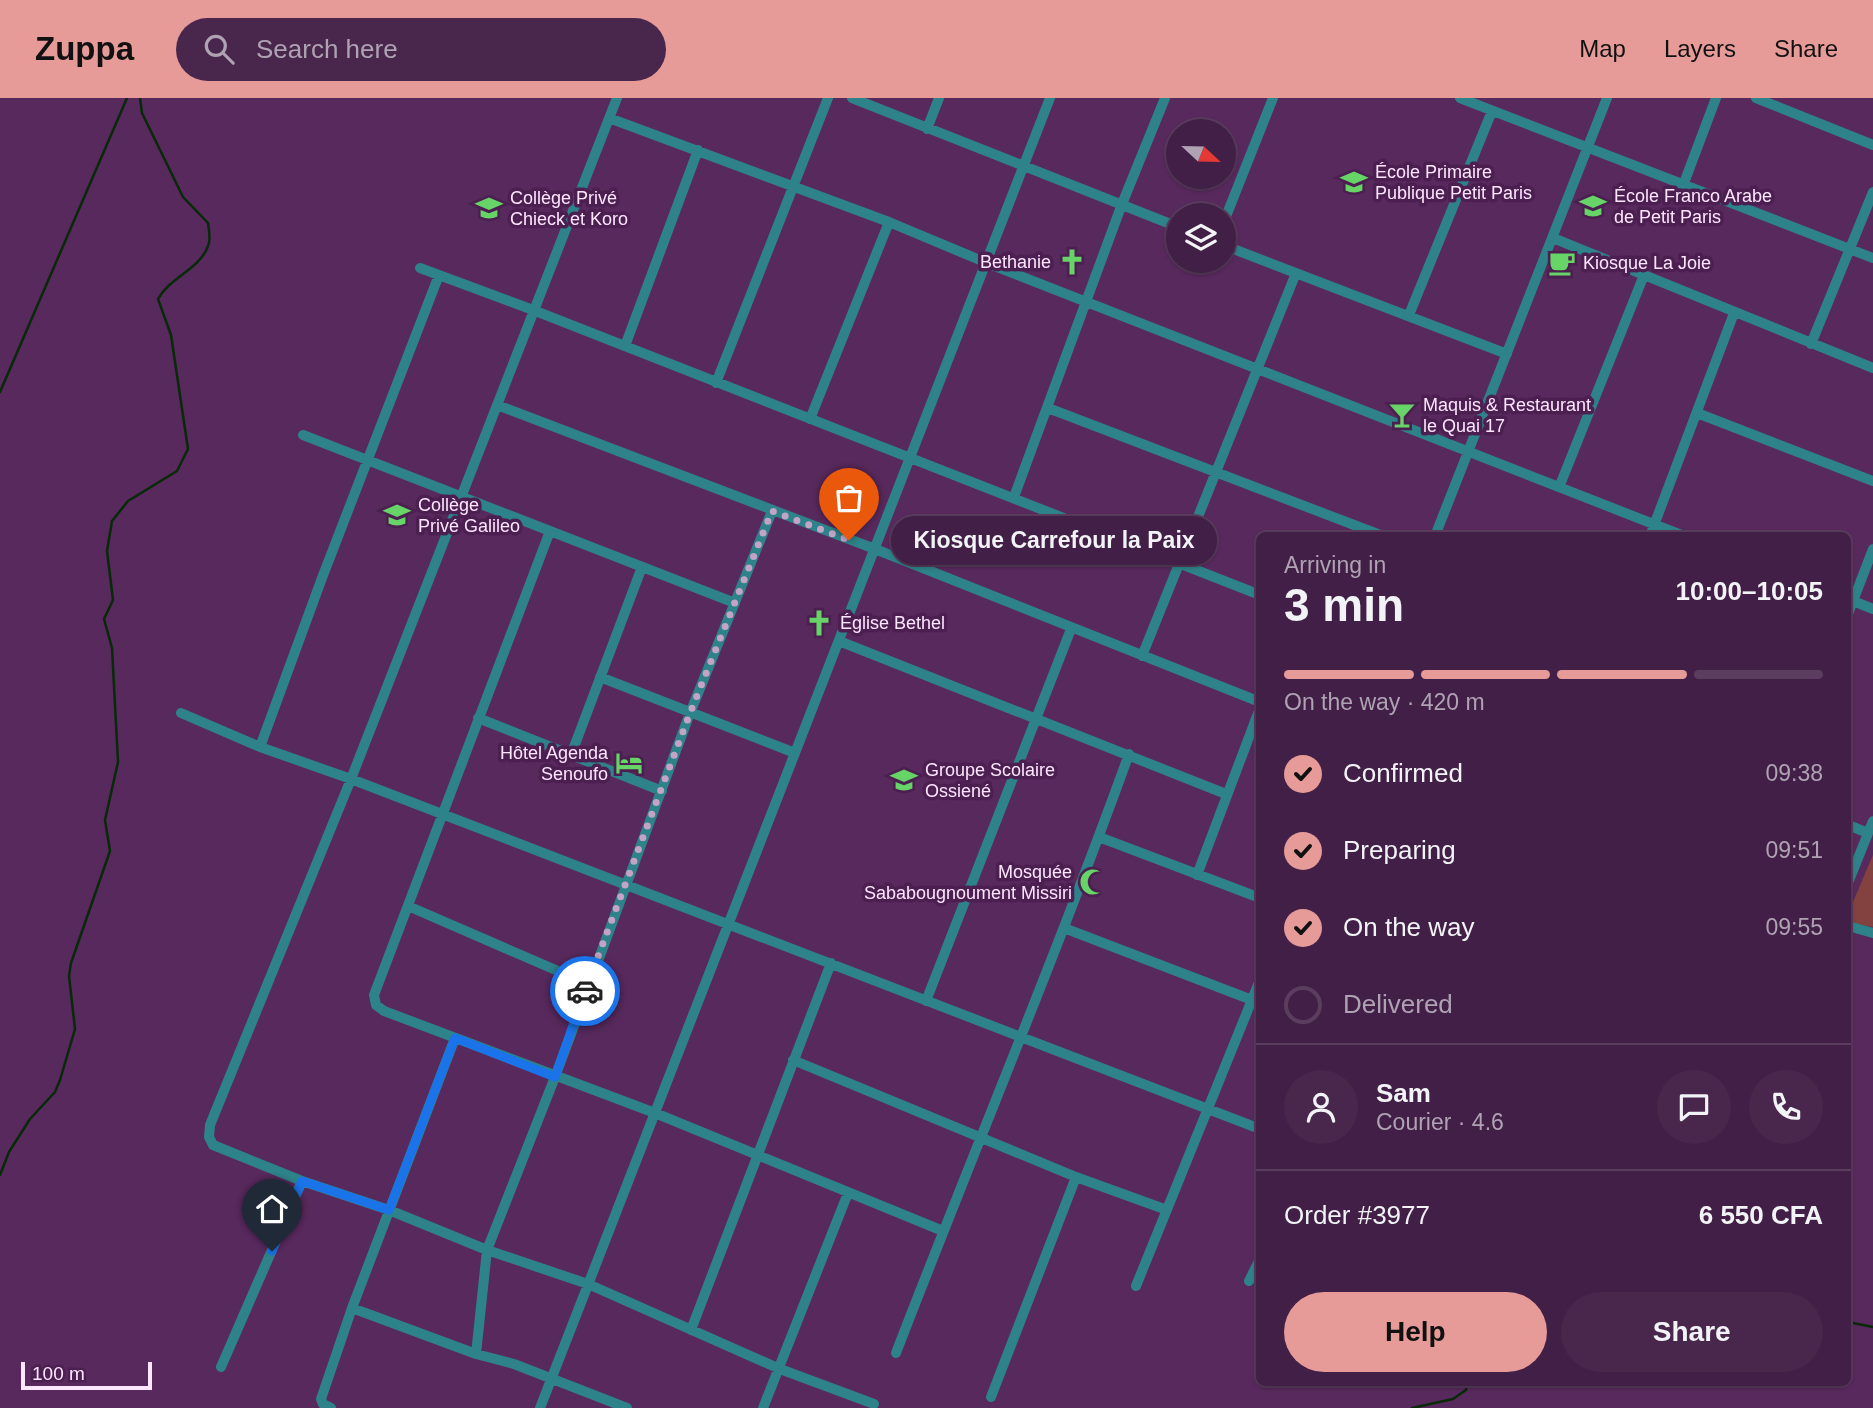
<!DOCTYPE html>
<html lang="en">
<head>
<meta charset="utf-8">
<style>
  body { margin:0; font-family:Arial,sans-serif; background:#49274d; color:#f1f3f6; height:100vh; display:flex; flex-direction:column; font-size:26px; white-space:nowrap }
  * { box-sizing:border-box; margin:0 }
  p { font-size:23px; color:#aea2b3 }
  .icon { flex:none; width:38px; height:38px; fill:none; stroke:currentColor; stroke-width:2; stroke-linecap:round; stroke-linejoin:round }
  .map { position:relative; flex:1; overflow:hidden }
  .sheet { position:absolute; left:1256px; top:434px; width:595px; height:854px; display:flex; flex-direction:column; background:#421f46; border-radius:10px; box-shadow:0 2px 5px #0004,0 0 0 2px #5a3d5f }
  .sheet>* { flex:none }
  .needle { width:46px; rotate:112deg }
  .buttons { position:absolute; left:1166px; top:21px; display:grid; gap:14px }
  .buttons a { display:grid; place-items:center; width:70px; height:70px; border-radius:50%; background:#421f46; box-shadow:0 2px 5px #0004,0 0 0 2px #5a3d5f; font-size:35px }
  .scale { position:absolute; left:21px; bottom:18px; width:131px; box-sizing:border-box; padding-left:7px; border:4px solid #fde6fe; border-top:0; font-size:19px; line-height:24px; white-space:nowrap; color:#fde6fe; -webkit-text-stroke:5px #4c1f51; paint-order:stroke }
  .pin { position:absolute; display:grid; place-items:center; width:60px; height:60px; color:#fff; margin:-72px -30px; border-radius:50% 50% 50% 0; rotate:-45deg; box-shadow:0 0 7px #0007 }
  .pin .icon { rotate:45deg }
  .courier { position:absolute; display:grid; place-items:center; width:70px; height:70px; margin:-35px; border:5px solid #1a73e8; border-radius:50%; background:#fff; color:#222; box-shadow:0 2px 9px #0007 }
  .bubble { position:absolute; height:49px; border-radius:24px; background:#421f46; box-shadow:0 2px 5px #0004,0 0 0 2px #5a3d5f; font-size:23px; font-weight:700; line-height:49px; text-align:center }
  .head em { font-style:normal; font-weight:700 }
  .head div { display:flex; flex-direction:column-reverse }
  .head { display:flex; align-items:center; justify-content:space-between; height:119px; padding:0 28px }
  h1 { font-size:46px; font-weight:700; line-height:52px }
  .bar { display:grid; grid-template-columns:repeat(4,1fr); gap:10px 7px; align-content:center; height:84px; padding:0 28px }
  .bar i { height:9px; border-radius:5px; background:#5a3d5f }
  .bar .on { background:#e69b98 }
  .bar p { grid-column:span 4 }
  .line { display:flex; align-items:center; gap:18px; padding:0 28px; border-top:2px solid #5a3d5f }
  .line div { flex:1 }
  .round { display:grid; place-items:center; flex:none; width:74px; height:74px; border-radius:37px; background:#49274d }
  ol { padding:0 28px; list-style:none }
  li { display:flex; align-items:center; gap:21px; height:77px }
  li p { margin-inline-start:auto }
  li .icon { padding:7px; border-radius:50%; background:#e69b98; color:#111; stroke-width:4 }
  li:last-child { color:#aea2b3 }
  li i { width:38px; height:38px; border:4px solid #5a3d5f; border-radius:50% }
  .cta { display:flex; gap:14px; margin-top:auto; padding:14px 28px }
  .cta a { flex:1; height:80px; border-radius:42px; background:#e69b98; color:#111; font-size:28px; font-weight:700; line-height:80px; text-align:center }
  .cta a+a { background:#49274d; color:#f1f3f6 }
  header { display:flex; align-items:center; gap:42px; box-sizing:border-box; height:98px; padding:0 35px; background:#e69b98; color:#111 }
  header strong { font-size:33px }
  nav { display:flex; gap:38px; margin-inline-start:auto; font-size:24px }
  .search { width:490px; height:63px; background:#49274d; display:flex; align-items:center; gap:18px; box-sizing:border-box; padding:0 24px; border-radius:38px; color:#aea2b3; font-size:26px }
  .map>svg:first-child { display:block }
</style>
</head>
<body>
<header>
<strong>Zuppa</strong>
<div class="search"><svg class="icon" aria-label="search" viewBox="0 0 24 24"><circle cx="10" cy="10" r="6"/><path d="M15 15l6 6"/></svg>Search here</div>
<nav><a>Map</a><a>Layers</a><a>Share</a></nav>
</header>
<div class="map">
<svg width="1873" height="1310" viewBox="0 0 1873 1310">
  <rect width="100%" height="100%" fill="#58295d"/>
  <path fill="#834240" d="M1873 757V829L1853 825 1850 811Z"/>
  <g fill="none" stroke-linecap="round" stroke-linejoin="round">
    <path stroke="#072a08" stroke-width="2.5" d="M0 294 127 0
      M0 1077 9 1054 30 1021 55 994 60 982 75 931 69 878 71 865 110 753 105 722 118 664 112 550 104 521 113 502 107 453 112 423 128 403 177 373 188 351 171 237 158 201C170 179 200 171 208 148 211 142 209 131 208 125L183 99 142 15 140 0
      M1848 1224 1873 1229
      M1412 1310 1453 1301 1466 1292 1467 1284"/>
    <path stroke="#2e8289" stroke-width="10" d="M617 0 351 681 210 1027 209 1039 213 1047 302 1083 389 1112 487 1152 588 1186 780 1271 874 1306
      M852 0 1178 129
      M1460 0 1873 160
      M1756 0 1873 47
      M609 20 889 124 987 165 1684 438
      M927 31 939 0
      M1684 85 1716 0
      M1223 126 1273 0
      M1553 140 1873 270
      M1223 147 1507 256
      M420 170 533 212 1260 497
      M1409 217 1492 13
      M1811 246 1873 94
      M625 248 698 52
      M716 285 828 0
      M497 307 875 451 1260 604
      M1048 310 1383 438
      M1697 315 1873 383
      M810 321 889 124
      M303 337 735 505
      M1560 387 1644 177
      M1014 399 1122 106 1165 0
      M550 433 374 897 376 907 384 913 655 1015 943 1133
      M1435 438 1607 0
      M1650 438 1734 215
      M1848 501 1873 511
      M1848 516 1873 451
      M839 543 1226 696
      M1142 558 1296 175
      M600 579 795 655
      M181 615 260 649 351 681 1260 1031
      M478 620 662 693
      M260 649 322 480 439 177
      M571 657 642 469
      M1848 727 1868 735
      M1099 739 1260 800
      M1197 777 1260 610
      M1848 785 1873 723
      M408 808 588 886
      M1848 828 1873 835
      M1064 830 1252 902
      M926 903 1071 531
      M793 962 1076 1079 1167 1112
      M1249 1183 1260 1161
      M1136 1188 1260 882
      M352 1210 476 1256 514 1266 627 1310
      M691 1232 831 865
      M896 1255C973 1055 1056 858 1129 656
      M476 1256 487 1152 555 979 690 615 772 413
      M221 1269 302 1083
      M991 1299 1076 1079
      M331 1310 323 1306 321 1301 352 1210 455 940
      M540 1310 1050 0
      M763 1310 848 1095"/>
  </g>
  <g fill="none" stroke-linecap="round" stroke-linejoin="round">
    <path stroke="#c3a4c6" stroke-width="7" stroke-dasharray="0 12.6" d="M585 893 690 615 772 413 849 442"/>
    <path stroke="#1a73e8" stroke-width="9" d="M272 1153 302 1083 389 1112 455 940 555 979 585 893"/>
  </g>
  <defs>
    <g id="school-bare" transform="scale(2.1)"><path d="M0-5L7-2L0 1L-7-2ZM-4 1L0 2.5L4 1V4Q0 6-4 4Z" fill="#66d466" stroke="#4c1f51" stroke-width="2.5" paint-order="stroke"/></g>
    <g id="church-bare" transform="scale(2.1)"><path d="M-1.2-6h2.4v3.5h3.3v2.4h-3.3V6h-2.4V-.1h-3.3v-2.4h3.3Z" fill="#66d466" stroke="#4c1f51" stroke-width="2.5" paint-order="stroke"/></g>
    <g id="cafe-bare" transform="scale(2.1)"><path d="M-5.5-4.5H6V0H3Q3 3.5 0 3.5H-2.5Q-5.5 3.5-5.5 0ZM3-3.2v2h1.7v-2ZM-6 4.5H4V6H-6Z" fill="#66d466" stroke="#4c1f51" stroke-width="2.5" paint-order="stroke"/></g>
    <g id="bar-bare" transform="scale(2.1)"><path d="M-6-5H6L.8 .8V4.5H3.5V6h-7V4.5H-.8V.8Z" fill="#66d466" stroke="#4c1f51" stroke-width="2.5" paint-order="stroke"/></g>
    <g id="hotel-bare" transform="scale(2.1)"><path d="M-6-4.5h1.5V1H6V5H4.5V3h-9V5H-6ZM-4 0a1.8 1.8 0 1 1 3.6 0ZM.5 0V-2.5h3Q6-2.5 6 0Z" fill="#66d466" stroke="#4c1f51" stroke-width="2.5" paint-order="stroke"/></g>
    <g id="mosque-bare" transform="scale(2.1)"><path d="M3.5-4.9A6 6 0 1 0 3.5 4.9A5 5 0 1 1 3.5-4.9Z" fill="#66d466" stroke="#4c1f51" stroke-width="2.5" paint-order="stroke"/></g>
  </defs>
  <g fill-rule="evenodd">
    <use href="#school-bare" x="1354" y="84"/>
    <use href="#school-bare" x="1593" y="108"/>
    <use href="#school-bare" x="489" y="110"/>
    <use href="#church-bare" x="1072" y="164"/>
    <use href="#cafe-bare" x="1562" y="165"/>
    <use href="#bar-bare" x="1402" y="317"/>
    <use href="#school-bare" x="397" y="417"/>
    <use href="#church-bare" x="819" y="525"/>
    <use href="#hotel-bare" x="629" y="665"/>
    <use href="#school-bare" x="904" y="682"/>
    <use href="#mosque-bare" x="1093" y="784"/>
  </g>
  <g text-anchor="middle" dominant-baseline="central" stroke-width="7" stroke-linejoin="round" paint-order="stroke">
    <g font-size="18" fill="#fde6fe" stroke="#4c1f51" text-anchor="start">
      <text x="1375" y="74">École Primaire<tspan x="1375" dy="21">Publique Petit Paris</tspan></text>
      <text x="1614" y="98">École Franco Arabe<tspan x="1614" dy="21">de Petit Paris</tspan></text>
      <text x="510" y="100">Collège Privé<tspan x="510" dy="21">Chieck et Koro</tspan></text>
      <text x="1051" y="164" text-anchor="end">Bethanie</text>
      <text x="1583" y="165">Kiosque La Joie</text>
      <text x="1423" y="307">Maquis &amp; Restaurant<tspan x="1423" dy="21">le Quai 17</tspan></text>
      <text x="418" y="407">Collège<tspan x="418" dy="21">Privé Galileo</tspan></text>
      <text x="840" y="525">Église Bethel</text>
      <text x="608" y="655" text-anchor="end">Hôtel Agenda<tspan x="608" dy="21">Senoufo</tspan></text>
      <text x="925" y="672">Groupe Scolaire<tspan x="925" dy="21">Ossiené</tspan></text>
      <text x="1072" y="774" text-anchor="end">Mosquée<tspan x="1072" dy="21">Sababougnoument Missiri</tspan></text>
    </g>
  </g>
</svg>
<div class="buttons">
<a><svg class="needle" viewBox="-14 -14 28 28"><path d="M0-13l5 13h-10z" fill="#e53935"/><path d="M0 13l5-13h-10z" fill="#aea2b3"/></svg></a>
<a><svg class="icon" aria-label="layers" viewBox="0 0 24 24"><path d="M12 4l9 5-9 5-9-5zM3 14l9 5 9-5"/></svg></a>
</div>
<div class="scale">100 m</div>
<div class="pin" style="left:849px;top:442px;background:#ea580c"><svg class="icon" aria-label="bag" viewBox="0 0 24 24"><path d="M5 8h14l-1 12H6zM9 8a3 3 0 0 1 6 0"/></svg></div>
<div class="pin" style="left:272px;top:1153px;background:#1f2937"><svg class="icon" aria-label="home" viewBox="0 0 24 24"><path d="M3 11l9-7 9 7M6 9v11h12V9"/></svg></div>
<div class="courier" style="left:585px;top:893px"><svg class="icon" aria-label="car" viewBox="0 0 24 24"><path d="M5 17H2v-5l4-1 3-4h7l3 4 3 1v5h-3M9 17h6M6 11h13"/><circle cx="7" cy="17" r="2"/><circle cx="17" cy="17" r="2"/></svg></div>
<div class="bubble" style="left:891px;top:418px;width:326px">Kiosque Carrefour la Paix</div>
<section class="sheet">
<div class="head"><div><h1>3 min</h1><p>Arriving in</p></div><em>10:00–10:05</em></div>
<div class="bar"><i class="on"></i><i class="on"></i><i class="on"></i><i></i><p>On the way · 420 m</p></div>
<ol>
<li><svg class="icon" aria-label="check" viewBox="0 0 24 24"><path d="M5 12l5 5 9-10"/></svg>Confirmed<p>09:38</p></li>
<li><svg class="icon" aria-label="check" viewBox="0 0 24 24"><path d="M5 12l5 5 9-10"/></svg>Preparing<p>09:51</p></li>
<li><svg class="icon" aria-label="check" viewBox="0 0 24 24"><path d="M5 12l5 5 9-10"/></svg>On the way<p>09:55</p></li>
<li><i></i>Delivered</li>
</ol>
<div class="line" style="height:126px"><a class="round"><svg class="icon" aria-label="person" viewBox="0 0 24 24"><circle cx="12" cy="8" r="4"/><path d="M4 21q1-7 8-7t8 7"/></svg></a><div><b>Sam</b><p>Courier · 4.6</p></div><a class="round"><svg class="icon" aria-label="chat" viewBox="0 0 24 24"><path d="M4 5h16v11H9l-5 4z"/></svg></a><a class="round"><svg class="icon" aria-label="phone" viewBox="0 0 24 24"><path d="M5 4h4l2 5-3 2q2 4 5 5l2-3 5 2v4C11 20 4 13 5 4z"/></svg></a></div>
<div class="line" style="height:91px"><div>Order #3977</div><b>6 550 CFA</b></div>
<div class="cta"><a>Help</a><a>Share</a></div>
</section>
</div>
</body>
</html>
